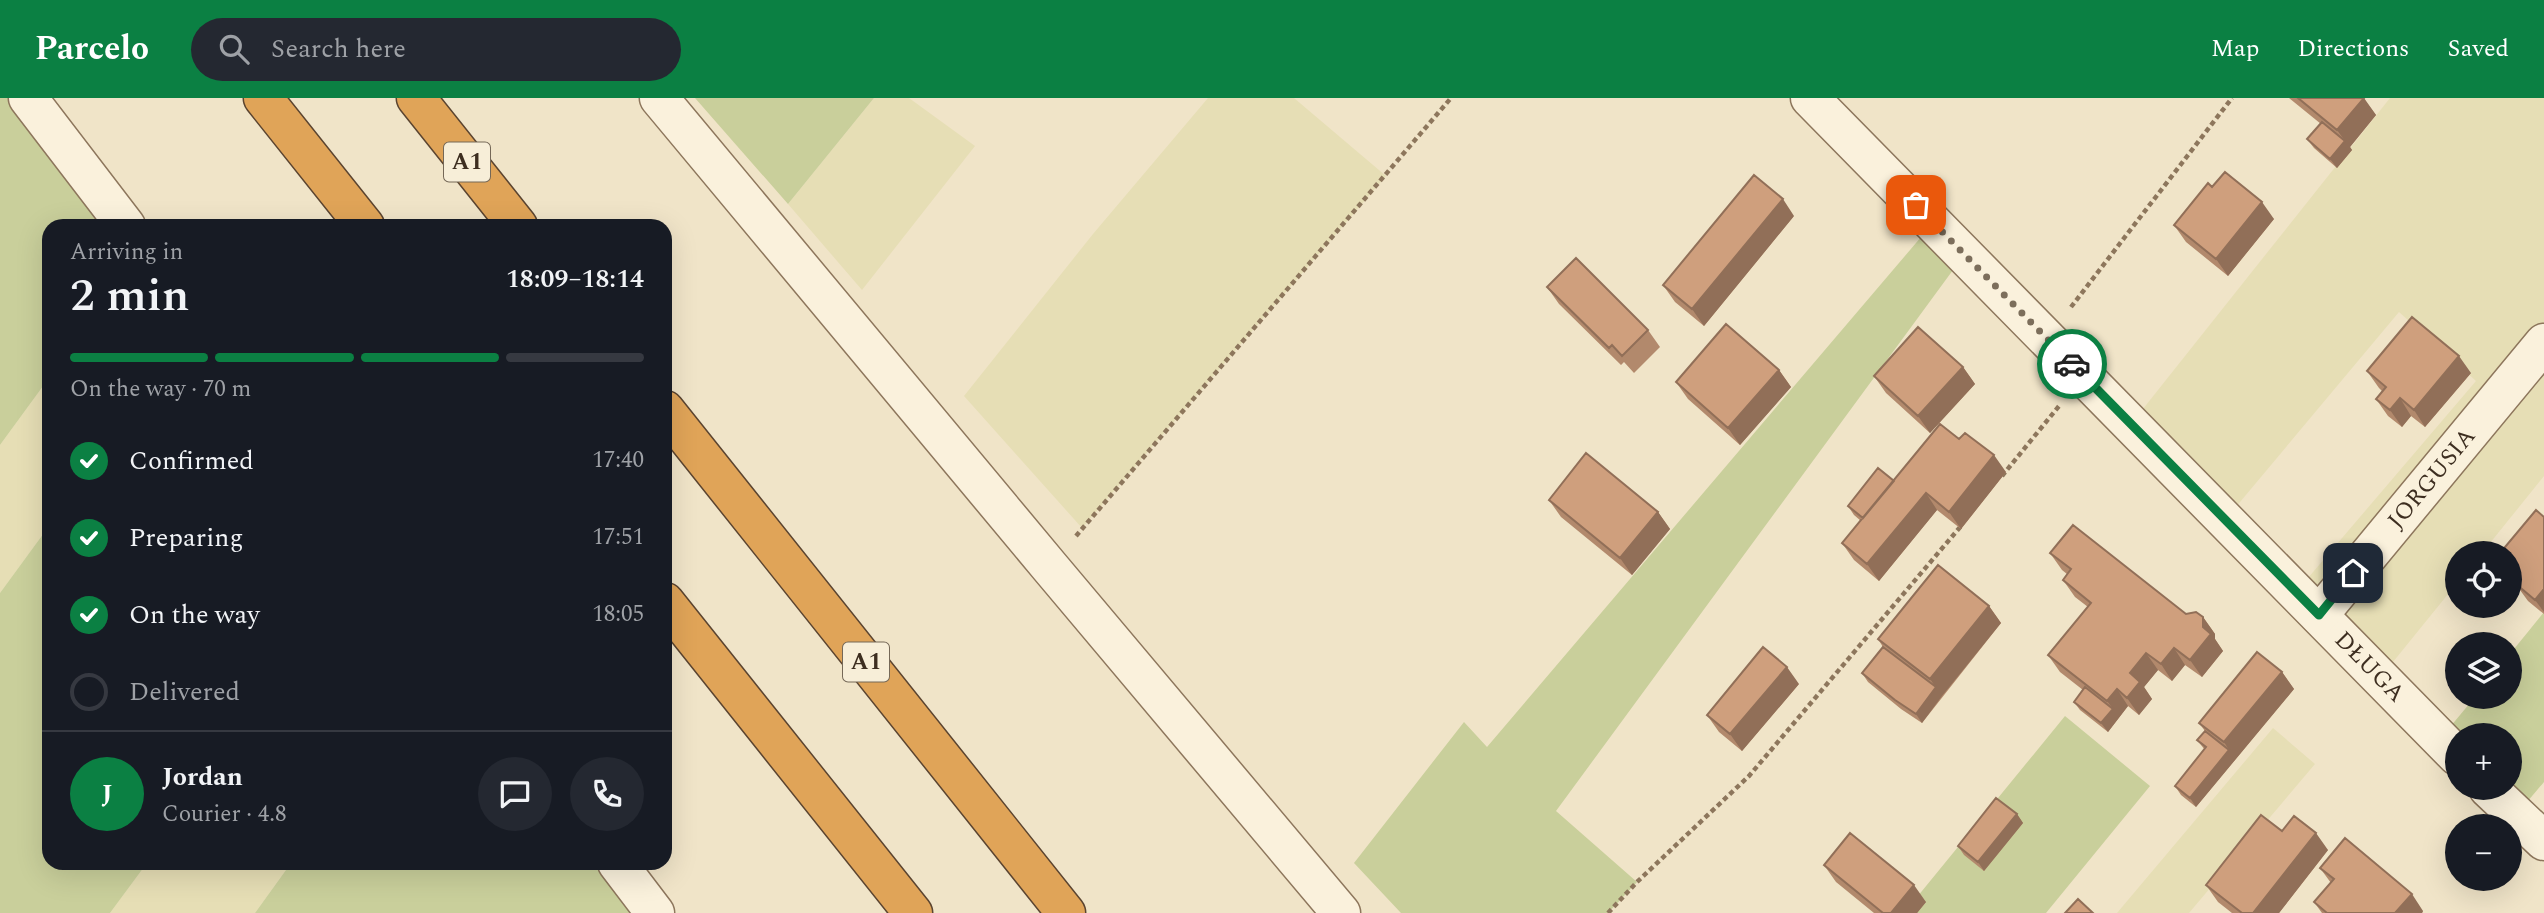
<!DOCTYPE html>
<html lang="en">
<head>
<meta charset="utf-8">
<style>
  body { margin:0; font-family:Spectral,serif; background:#242831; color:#f1f3f6; height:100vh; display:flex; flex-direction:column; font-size:26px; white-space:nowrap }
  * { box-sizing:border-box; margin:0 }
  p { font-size:23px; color:#9ea1a6 }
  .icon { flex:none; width:38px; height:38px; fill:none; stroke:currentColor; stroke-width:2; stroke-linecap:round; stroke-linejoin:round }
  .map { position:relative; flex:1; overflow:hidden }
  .side { position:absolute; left:42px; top:121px; width:630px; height:651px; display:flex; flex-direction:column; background:#171b24; border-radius:21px; box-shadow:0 7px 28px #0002 }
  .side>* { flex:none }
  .fabs { position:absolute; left:2445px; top:443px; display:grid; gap:14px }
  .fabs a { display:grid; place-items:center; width:77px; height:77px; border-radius:50%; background:#171b24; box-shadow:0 7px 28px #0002; font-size:35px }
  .pin { position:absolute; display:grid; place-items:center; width:60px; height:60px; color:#fff; margin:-30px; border-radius:14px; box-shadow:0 4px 10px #0006 }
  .courier { position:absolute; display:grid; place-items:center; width:70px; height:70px; margin:-35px; border:5px solid #0b8043; border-radius:50%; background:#fff; color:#222; box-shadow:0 2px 9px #0007 }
  .headline em { font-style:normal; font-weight:600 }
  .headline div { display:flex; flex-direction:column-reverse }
  .headline { display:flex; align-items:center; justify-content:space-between; height:119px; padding:0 28px }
  h1 { font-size:46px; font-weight:600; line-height:52px }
  .bar { display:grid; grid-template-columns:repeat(4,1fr); gap:10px 7px; align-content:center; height:84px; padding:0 28px }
  .bar i { height:9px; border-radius:5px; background:#363941 }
  .bar .current { background:#0b8043 }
  .bar p { grid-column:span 4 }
  .line { display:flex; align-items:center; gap:18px; padding:0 28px; border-top:2px solid #363941 }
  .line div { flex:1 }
  .round { display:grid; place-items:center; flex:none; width:74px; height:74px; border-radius:37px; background:#242831 }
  ol { padding:0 28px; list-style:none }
  li { display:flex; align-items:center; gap:21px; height:77px }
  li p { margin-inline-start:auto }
  li .icon { padding:7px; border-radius:50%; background:#0b8043; color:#fff; stroke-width:4 }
  li:last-child { color:#9ea1a6 }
  li i { width:38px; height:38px; border:4px solid #363941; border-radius:50% }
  header { display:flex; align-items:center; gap:42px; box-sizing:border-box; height:98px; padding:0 35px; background:#0b8043; color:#fff }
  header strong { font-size:33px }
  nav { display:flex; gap:38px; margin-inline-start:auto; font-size:24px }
  .search { width:490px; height:63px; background:#242831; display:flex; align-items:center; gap:18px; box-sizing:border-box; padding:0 24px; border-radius:38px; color:#9ea1a6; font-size:26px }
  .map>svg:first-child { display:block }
</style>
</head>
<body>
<header>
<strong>Parcelo</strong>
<div class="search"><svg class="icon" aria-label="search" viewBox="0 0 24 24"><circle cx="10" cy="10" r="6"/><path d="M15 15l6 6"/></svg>Search here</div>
<nav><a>Map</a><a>Directions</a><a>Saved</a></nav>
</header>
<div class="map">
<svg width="2544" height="815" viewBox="0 0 2544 815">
  <rect width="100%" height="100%" fill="#f0e4c8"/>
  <path fill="#e6deb5" d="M874 0H909L975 48 862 192 788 106Z
    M1208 0H1294L1386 78 1082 430 964 298 1093 136Z
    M2390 0H2544V378L2482 455H2457V485L2380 580 2296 494 2476 283 2399 214 2225 422 2131 326Z
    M49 280V428L0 495V347Z
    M2273 630 2315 666 2189 815H2117Z
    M147 765H291L255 815H110Z"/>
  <path fill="#c9cf9b" d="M0 0H28L126 128H49V280L0 347Z
    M695 0H874L788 106Z
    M1933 125 1964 157 1556 713 1637 784 1608 815H1401L1354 765 1464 624 1487 649Z
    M49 428V765H147L110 815H0V495Z
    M2544 514V684L2516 717 2510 690V637H2457L2440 641 2475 599 2510 598V556Z
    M2065 618 2150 688 2046 815H1904Z
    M291 765H617L655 815H255Z"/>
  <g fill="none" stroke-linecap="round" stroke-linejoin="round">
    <g stroke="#8d765c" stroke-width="41">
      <g id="minor">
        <path d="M28 0 126 128"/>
        <path d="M659 0 1049 468 1341 815"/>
        <path id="s1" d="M1810 0 2457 658"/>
        <path id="s2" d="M2319 517 2544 245"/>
        <path d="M2488 690 2544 743"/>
        <path d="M617 765 655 815"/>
      </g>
    </g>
    <g stroke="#5b4430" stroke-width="41">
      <path id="highway" d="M263 0 365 128
        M416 0 518 128
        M665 312 1066 815
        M665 504 913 815"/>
    </g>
    <path stroke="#8d765c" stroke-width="4.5" stroke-dasharray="5 3.5" stroke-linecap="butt" d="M2071 209 2232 0
      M2002 378 2059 308
      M1076 438 1451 0
      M1608 815 1637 784 1749 678 1961 428"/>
    <use href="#minor" stroke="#faf1dc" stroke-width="38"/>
    <use href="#highway" stroke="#e0a458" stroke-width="38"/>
  </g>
  <path fill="#b2896c" d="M2289 0H2363L2376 17 2350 49 2352 52 2337 70 2314 50 2307 41 2321 26Z
    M2212 89 2274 121 2228 178 2186 144 2174 127Z
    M1794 118 1704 228 1675 204 1663 187Z
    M1547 189 1648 232 1660 249 1634 275 1624 264 1621 267 1559 206Z
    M1963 269 1975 286 1930 335 1886 295 1874 278Z
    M1779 272 1791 289 1740 347 1688 301 1676 284Z
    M2367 273 2471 275 2425 329 2411 318 2402 329 2388 318 2376 301 2383 294 2379 290Z
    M1959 341 2006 374 1961 431 1937 412 1879 483 1854 462 1842 445 1861 423 1854 417 1848 408 1894 383Z
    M1549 402 1658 414 1670 431 1632 477 1561 419Z
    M2544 419V516L2528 503 2520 492 2510 483V455Z
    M2050 455 2186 516 2203 519 2215 536V541L2223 553 2202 579 2185 567 2172 583 2158 572 2144 589 2152 601 2139 617 2128 608 2108 634 2080 612 2074 604 2083 592 2060 574 2048 557 2088 509 2075 499 2063 482 2067 476 2062 472Z
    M1989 508 2001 525 1922 625 1901 611 1868 584 1862 575 1883 549 1878 541Z
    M2282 574 2294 591 2196 709 2181 697 2175 688 2205 652 2197 642 2205 633 2199 625Z
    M1799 586 1742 653 1719 634 1707 617Z
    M2017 716 2023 725 1984 773 1964 757 1958 748Z
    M2282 733 2328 752 2279 815H2232L2218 804 2206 787Z
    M1824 767 1926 804 1917 815H1874L1836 784Z
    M2320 770 2423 813 2422 815H2322L2314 804 2331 785Z"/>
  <path fill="#916f58" d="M2364 0 2376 17 2350 49 2352 52 2337 70 2330 61 2345 43 2337 32Z
    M1783 101 1794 118 1704 228 1692 211Z
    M2262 104 2274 121 2228 178 2216 161Z
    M2459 258 2471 275 2425 329 2414 312Z
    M1963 269 1975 286 1930 335 1918 318Z
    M1779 272 1791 289 1740 347 1728 330Z
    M2400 300 2411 318 2402 329 2390 312Z
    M1994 357 2006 374 1961 431 1949 414Z
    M1926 395 1937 412 1879 483 1867 466Z
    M1658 414 1670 431 1632 477 1620 460Z
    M2544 491V514L2535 502Z
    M1989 508 2001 525 1942 598 1930 581Z
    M2203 519 2215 536V541L2223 553 2202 579 2190 562 2203 529Z
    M2174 550 2185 567 2172 583 2161 566Z
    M2146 555 2158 572 2144 589 2152 601 2139 617 2127 600 2130 575Z
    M1787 569 1799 586 1742 653 1730 636Z
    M2282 574 2294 591 2196 709 2190 700 2229 652 2224 644Z
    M1936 589 1942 598 1922 625 1916 616Z
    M2117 591 2128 608 2108 634 2101 625 2113 611 2107 603Z
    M2017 716 2023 725 1984 773 1978 764Z
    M2316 735 2328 752 2279 815H2253Z
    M1914 787 1926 804 1917 815H1891Z
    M2412 796 2423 813 2422 815H2395Z"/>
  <path fill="#cf9f7d" stroke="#916f58" stroke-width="2" d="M2298 0H2364L2337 32Z
    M2322 24 2345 43 2330 61 2307 41Z
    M2225 74 2262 104 2216 161 2174 127 2208 85 2212 89Z
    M1754 77 1783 101 1692 211 1663 187Z
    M1576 160 1648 232 1622 258 1612 247 1609 250 1547 189Z
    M2412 219 2459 258 2414 312 2400 300 2390 312 2376 301 2386 289 2367 273Z
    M1726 226 1779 272 1728 330 1676 284Z
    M1918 229 1963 269 1918 318 1874 278Z
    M1940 326 1959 341 1965 335 1994 357 1949 414 1926 395 1867 466 1842 445Z
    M1586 355 1658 414 1620 460 1549 402Z
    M1878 370 1894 383 1863 420 1848 408Z
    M2536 412 2544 419V491L2535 502 2516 486 2518 484 2510 476V455H2500Z
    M2073 427 2186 516 2196 514 2203 519V529L2211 536 2190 562 2174 550 2161 566 2146 555 2130 575 2140 584 2127 600 2117 591 2107 603 2048 557 2091 505 2063 482 2071 471 2050 455Z
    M1938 467 1989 508 1930 581 1878 541Z
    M1763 549 1787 569 1730 636 1707 617Z
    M1883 549 1936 589 1916 616 1895 602 1862 575Z
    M2257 554 2282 574 2224 644 2199 625Z
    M2085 589 2113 611 2101 625 2074 604Z
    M2205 633 2229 652 2190 700 2175 688 2206 649 2197 642Z
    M1996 700 2017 716 1978 764 1958 748Z
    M2261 717 2282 733 2294 718 2316 735 2253 815H2242L2206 787Z
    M1850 735 1914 787 1891 815H1883L1824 767Z
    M2345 740 2412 796 2395 815H2327L2314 804 2334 781 2320 770Z
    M2078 801 2093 815H2065Z"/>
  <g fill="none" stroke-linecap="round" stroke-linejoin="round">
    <path stroke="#7c6e5b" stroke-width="7" stroke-dasharray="0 12.6" d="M1916 107 2072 266"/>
    <path stroke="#0b8043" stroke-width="9" d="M2072 266 2319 517 2353 475"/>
  </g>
  <g text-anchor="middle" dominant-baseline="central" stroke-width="5" stroke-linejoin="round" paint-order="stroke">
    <g fill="#f7eed8" stroke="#756857" stroke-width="2">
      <rect x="444" y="44.5" width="46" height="39" rx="5"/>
      <rect x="843" y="544.5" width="46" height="39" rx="5"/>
    </g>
    <g font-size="23" font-weight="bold" fill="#3d2e20">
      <text x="467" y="64">A1</text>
      <text x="866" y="564">A1</text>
    </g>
    <g font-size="24" fill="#3d2e20" stroke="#f7eed8">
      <text stroke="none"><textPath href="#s2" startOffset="177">JORGUSIA</textPath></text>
      <text stroke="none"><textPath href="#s1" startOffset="798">DŁUGA</textPath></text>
    </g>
  </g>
</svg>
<div class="fabs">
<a><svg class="icon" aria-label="locate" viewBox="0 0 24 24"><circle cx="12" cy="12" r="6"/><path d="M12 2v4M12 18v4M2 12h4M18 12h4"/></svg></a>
<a><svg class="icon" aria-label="layers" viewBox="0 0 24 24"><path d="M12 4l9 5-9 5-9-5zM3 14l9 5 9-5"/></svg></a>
<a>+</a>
<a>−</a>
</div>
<div class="pin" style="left:1916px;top:107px;background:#ea580c"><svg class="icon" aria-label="bag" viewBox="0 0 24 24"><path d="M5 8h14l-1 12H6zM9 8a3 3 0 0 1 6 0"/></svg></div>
<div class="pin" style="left:2353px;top:475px;background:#1f2937"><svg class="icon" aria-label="home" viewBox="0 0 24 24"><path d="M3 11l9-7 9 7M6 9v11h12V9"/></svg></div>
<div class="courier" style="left:2072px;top:266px"><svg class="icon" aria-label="car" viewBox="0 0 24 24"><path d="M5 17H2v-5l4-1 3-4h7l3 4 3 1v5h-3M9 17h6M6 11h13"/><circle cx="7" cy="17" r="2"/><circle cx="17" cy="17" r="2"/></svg></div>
<section class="side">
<div class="headline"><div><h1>2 min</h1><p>Arriving in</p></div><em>18:09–18:14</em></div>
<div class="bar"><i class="current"></i><i class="current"></i><i class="current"></i><i></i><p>On the way · 70 m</p></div>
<ol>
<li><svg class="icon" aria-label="check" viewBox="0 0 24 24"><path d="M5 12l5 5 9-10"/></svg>Confirmed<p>17:40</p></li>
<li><svg class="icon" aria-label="check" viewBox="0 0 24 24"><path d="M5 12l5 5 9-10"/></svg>Preparing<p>17:51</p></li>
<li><svg class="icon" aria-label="check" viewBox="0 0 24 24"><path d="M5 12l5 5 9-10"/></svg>On the way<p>18:05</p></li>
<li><i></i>Delivered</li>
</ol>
<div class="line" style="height:126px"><b class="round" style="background:#0b8043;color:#fff">J</b><div><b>Jordan</b><p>Courier · 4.8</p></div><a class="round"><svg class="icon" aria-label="chat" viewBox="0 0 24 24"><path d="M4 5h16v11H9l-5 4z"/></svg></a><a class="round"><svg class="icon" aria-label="phone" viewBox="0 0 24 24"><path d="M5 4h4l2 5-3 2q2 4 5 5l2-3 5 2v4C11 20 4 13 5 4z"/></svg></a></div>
</section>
</div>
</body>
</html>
